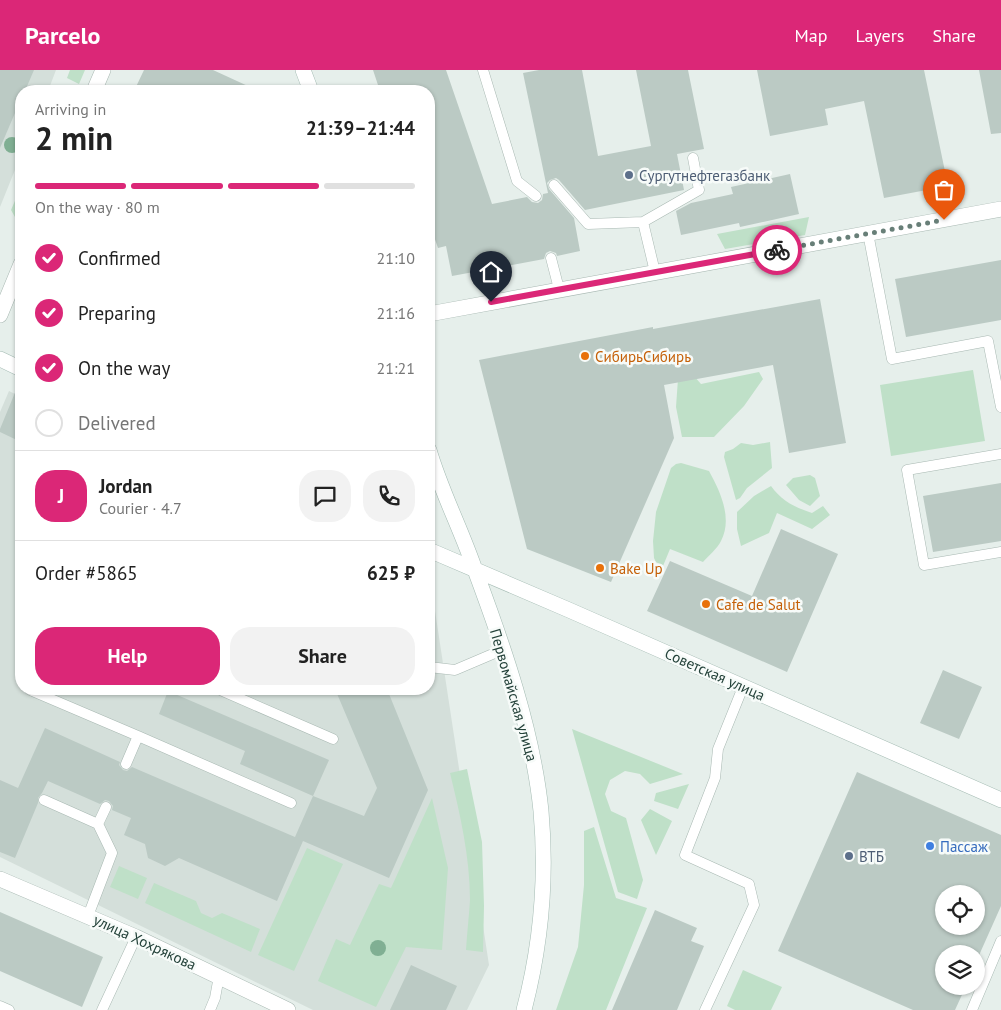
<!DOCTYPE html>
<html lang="en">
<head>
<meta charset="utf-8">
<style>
  body { margin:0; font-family:"PT Sans",sans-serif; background:#f2f2f2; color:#222; height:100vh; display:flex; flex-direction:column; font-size:19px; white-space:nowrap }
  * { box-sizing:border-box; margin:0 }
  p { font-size:16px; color:#767676 }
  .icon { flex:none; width:28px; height:28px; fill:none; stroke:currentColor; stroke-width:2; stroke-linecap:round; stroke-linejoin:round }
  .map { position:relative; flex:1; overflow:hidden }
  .drawer { position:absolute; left:15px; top:15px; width:420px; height:610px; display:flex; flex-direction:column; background:#fff; border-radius:20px; box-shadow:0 1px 4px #0004 }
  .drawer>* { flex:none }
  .fabs { position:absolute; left:935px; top:815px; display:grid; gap:10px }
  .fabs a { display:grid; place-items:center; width:50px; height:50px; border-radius:50%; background:#fff; box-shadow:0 1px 4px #0004; font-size:25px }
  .pin { position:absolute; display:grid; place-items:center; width:42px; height:42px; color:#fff; margin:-51px -21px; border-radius:50% 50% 50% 0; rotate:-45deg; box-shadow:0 0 5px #0007 }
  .pin .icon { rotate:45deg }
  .courier { position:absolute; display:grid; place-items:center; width:50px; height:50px; margin:-25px; border:4px solid #db2777; border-radius:50%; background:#fff; color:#222; box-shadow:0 1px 6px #0007 }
  .overview em { font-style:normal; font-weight:600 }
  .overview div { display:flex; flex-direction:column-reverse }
  .overview { display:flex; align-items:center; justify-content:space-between; height:85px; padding:0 20px }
  h1 { font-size:32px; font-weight:600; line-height:38px }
  .bar { display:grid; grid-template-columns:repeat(4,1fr); gap:8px 5px; align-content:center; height:60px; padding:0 20px }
  .bar i { height:6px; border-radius:4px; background:#e0e0e0 }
  .bar .active { background:#db2777 }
  .bar p { grid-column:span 4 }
  .line { display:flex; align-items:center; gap:12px; padding:0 20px; border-top:1px solid #e0e0e0 }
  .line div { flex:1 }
  .round { display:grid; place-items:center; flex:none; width:52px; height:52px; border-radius:20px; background:#f2f2f2 }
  ol { padding:0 20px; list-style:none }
  li { display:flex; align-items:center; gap:15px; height:55px }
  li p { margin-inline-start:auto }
  li .icon { padding:5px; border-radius:50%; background:#db2777; color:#fff; stroke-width:4 }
  li:last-child { color:#767676 }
  li i { width:28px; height:28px; border:2px solid #e0e0e0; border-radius:50% }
  .button { display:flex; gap:10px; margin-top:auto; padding:10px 20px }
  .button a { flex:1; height:58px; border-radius:20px; background:#db2777; color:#fff; font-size:20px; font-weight:600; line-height:58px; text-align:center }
  .button a+a { background:#f2f2f2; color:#222 }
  header { display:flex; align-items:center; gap:30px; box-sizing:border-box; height:70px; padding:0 25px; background:#db2777; color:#fff }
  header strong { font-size:24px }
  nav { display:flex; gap:28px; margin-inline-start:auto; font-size:18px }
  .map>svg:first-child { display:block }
</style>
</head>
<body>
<header>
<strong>Parcelo</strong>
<nav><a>Map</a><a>Layers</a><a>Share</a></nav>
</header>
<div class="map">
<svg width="1001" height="940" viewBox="0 0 1001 940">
  <rect width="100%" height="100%" fill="#e6efeb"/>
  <path fill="#d4dfda" d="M0 0H56L48 21H21V85L0 137Z
    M9 321 21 327V619H429L430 508 489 895 467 940H313L0 787V342Z"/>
  <path fill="#bfe0c8" d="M70 0H85L79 14 67 8Z
    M21 117V149L19 154 11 140Z
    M809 147 805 165 725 179 717 164Z
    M973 300 985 371 891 386 880 315Z
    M759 302 763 309 744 336 714 367H682L676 337 678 309 694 306 701 314Z
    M770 372 772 398 747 418 740 428 736 430 724 387 725 382 733 379 741 373 753 375Z
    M681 393 709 401C720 421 733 448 721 471 717 479 709 485 703 492L670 479 663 496 656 492 654 488 653 471 656 442 671 398 676 394Z
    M810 405 815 408 820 426 810 436 799 430 786 415 793 408Z
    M771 416C782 431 794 437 812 443L823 436 830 445 812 459 777 443 769 463 741 476 737 459V442L754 426Z
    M572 659 683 704 650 714 640 704 625 701 610 710 605 724 611 741 626 748 643 810 637 829 618 822Z
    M467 699 482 772 484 836 483 882 466 880C467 863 469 846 470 830 470 787 460 744 450 703Z
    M689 714 678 739 654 731 656 723Z
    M432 728 448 798 442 880 406 877 376 937 318 911 336 869 350 875 379 814 391 818Z
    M650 739 672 751 656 785 641 750Z
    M594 757 616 828 647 838 606 940H556L578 877 584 815V761Z
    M307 778 343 794 294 901 258 885Z
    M119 796 147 808 138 829 110 817Z
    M154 813 196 831 201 843 212 848 222 843 260 859 251 882 145 833Z
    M743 900 782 917 771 940H735L727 936Z"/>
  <path fill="#bbcac4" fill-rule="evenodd" d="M0 0H34L25 21H21V29L0 78Z
    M144 0H213L259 21H134Z
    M373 0H446L492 134 527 127 532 132 538 133 542 130 543 124 548 123 523 3 539 0H582L598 86 651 76 636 0H688L704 79 677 84 684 120 585 140 559 110 556 108 550 110 547 113 549 119 574 148 580 181 557 186 556 183 550 181 546 183 544 189 452 206 446 176 438 178 429 152V21H380Z
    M757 0H924L948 116 884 128 864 31 825 39 828 55 770 66Z
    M979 0H1001V63L991 64Z
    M790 104 799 144 740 157 739 153 681 165 676 141 691 133 733 124 731 117Z
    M1001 190V250L906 267 895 209Z
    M820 229 846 373 789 383 773 295 664 315 674 368 611 512 527 479 479 290 653 257V259Z
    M21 308V372L0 362V359Z
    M1001 413V471L933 482 923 426Z
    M781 459 838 484 787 602 647 541 670 491 752 526Z
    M943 600 982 617 959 669 920 653Z
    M335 619H387L428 720 389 808 303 771 277 831 179 788 165 796 148 788 145 774 124 765 131 748 112 740 113 736 109 731 105 730 100 734 48 711 42 723 38 728V733L15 788 0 782V710L18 718 45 658 120 692 119 695 123 700 127 701 132 697 295 767 313 726 364 746 377 718Z
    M168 621 329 690 313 726 240 694 245 681 159 644Z
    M857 702 1001 765V836L976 892V884H944V916H966L955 940H913L778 881ZM944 824H976V856H944Z
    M655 840 697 858 691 871 704 876 677 940H612Z
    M0 842 103 887 82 937 0 901Z
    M411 895 457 916 446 940H390Z"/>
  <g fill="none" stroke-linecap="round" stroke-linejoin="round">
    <g stroke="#a8b8b2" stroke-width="11">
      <path id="lane" d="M483 0 517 111 536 126
        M554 115 588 154 643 152 655 202
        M643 152 699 120 693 88
        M868 163 892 289 988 271 1001 337
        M551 188 559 219
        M1001 384 907 400 924 495 1001 482
        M429 597 455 600 502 580
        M218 619 333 669
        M30 620 138 666
        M126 694 138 666 291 733
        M44 730 98 754 112 783 88 846
        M98 754 106 737
        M0 936 9 940
        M102 940 136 867
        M210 940 215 928 219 906
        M705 940 754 835 749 814 685 785 715 708 718 679 743 617
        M972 940 1001 871"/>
    </g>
    <g stroke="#a8b8b2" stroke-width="16">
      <path id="street" d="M94 21 103 0
        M429 244 1001 139
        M0 245 21 194
        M0 809 136 867 288 940"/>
    </g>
    <g stroke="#a4bbb3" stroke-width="16">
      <path id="secondary" d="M303 0 311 21
        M0 289 21 299
        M429 380C441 421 461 459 475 500 503 575 533 661 541 741 547 808 541 875 524 940
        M429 480 569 540 1001 730"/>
    </g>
    <use href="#lane" stroke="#fff" stroke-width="10"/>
    <use href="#street" stroke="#fff" stroke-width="15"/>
    <use href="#secondary" stroke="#fff" stroke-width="15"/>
  </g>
  <g fill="#80af93">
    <circle cx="12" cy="75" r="8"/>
    <circle cx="378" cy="878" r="8"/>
  </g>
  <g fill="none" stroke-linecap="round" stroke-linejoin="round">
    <path stroke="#687f78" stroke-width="5" stroke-dasharray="0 9" d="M777 180 944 150"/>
    <path stroke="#db2777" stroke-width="6" d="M491 232 777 180"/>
  </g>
  <g fill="#5c6f8a" stroke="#f7fbf9" stroke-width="2">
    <circle cx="629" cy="105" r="5"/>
    <circle cx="849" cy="786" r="5"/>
  </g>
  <g fill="#e8710a" stroke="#f7fbf9" stroke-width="2">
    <circle cx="585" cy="286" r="5"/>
    <circle cx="600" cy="498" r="5"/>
    <circle cx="706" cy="534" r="5"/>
  </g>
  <circle fill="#3f7fe0" stroke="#f7fbf9" stroke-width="2" cx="930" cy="776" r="5"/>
  <g text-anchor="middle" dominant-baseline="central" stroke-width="5" stroke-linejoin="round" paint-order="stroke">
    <g font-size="15" fill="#4e5e75" stroke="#f7fbf9" text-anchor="start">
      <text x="639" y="105">Сургутнефтегазбанк</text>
      <text x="859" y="786">ВТБ</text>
    </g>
    <g font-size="15" fill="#c56008" stroke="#f7fbf9" text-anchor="start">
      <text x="595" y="286">СибирьСибирь</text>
      <text x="610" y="498">Bake Up</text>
      <text x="716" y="534">Cafe de Salut</text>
    </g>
    <g font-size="15" fill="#24423a" stroke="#f7fbf9">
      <text transform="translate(715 604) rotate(24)">Советская улица</text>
      <text transform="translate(514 625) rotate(74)">Первомайская улица</text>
      <text transform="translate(145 872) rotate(25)">улица Хохрякова</text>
    </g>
    <g font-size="15" fill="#366cbe" stroke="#f7fbf9" text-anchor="start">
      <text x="940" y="776">Пассаж</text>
    </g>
  </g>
</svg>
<div class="fabs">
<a><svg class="icon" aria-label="locate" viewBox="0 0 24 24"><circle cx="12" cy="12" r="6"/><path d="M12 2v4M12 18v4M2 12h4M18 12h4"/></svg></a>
<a><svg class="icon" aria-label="layers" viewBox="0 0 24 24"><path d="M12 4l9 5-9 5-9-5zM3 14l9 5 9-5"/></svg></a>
</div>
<div class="pin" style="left:944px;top:150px;background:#ea580c"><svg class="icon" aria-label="bag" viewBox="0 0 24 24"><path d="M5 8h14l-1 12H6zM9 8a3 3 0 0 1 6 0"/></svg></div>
<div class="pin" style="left:491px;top:232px;background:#1f2937"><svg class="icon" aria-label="home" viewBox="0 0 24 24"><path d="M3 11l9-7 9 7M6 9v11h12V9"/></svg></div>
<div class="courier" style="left:777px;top:180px"><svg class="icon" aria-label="bike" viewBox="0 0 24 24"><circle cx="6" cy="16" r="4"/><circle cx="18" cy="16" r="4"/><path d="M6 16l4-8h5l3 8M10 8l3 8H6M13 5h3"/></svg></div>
<section class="drawer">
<div class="overview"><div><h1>2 min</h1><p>Arriving in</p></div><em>21:39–21:44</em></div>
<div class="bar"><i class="active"></i><i class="active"></i><i class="active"></i><i></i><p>On the way · 80 m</p></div>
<ol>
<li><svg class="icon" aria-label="check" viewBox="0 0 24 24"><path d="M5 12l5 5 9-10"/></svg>Confirmed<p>21:10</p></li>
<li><svg class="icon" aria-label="check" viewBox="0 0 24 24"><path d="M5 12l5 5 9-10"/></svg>Preparing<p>21:16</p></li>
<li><svg class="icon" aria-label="check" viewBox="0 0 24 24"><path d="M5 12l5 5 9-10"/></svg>On the way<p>21:21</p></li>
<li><i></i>Delivered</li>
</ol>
<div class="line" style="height:90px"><b class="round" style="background:#db2777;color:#fff">J</b><div><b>Jordan</b><p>Courier · 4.7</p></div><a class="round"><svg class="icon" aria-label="chat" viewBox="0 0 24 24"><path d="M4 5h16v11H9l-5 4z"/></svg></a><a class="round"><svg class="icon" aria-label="phone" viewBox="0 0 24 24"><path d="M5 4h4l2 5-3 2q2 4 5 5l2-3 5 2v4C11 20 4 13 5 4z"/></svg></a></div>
<div class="line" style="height:65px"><div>Order #5865</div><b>625 ₽</b></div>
<div class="button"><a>Help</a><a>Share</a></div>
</section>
</div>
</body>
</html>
